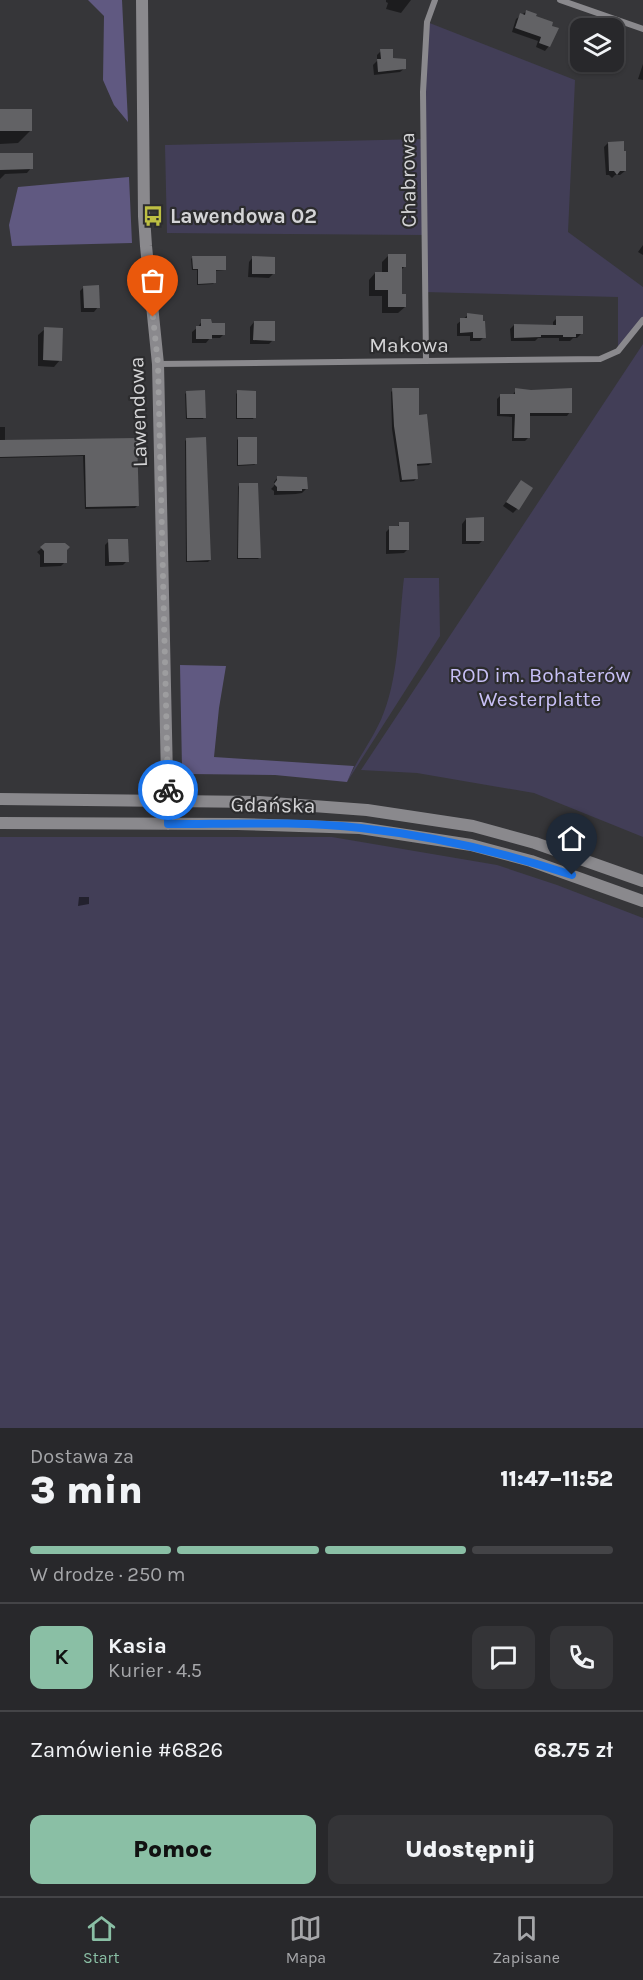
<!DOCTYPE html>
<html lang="pl">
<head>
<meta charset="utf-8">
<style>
  body { margin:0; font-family:Karla,sans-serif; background:#343437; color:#f1f3f6; height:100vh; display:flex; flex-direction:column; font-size:22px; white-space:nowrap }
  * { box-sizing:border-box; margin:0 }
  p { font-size:20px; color:#a5a6a9 }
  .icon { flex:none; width:33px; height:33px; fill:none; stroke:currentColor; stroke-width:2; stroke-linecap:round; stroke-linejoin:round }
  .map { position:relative; height:1428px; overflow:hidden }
  .details { display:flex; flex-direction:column; background:#28282b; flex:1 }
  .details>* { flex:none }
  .buttons { position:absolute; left:570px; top:18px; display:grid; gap:12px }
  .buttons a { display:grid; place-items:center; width:54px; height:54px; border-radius:12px; background:#28282b; box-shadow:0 2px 4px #0004,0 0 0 2px #444447; font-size:30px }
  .pin { position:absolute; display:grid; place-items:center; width:51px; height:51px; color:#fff; margin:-62px -26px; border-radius:50% 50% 50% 0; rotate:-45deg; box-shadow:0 0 6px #0007 }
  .pin .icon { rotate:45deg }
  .courier { position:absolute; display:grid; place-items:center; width:60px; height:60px; margin:-30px; border:4px solid #1a73e8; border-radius:50%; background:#fff; color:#222; box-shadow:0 2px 8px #0007 }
  .summary em { font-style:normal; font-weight:800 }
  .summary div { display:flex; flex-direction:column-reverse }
  .summary { display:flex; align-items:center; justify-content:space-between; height:102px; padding:0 30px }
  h1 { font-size:39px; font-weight:800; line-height:45px }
  .bar { display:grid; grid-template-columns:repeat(4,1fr); gap:9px 6px; align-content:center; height:72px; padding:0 30px }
  .bar i { height:8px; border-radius:4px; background:#444447 }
  .bar .current { background:#8abfa5 }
  .bar p { grid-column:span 4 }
  .line { display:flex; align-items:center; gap:15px; padding:0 30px; border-top:2px solid #444447 }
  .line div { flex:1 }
  .round { display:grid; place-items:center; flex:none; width:63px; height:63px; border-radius:12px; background:#343437 }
  .action { display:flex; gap:12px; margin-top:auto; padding:12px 30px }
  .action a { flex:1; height:69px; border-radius:12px; background:#8abfa5; color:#111; font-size:24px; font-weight:800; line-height:69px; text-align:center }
  .action a+a { background:#343437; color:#f1f3f6 }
  .dock { display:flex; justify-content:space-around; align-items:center; height:84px; border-top:2px solid #444447; background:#28282b; font-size:16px; color:#a5a6a9 }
  .dock a { display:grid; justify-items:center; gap:3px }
  .dock .current { color:#8abfa5 }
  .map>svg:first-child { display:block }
</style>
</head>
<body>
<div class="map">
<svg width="643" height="1428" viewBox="0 0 643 1428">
  <rect width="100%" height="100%" fill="#363639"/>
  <path fill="#423e57" d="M427 22 575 80 568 232 643 287V320L618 351V297L425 292 424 235 167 233 165 145 423 139Z
    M643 344V837L534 793 417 773 361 770Z
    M404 578H439L440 636 347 782C358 757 375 737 384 712 399 674 399 619 404 578Z
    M0 837H332L497 865 557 885 643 918V1428H0Z"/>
  <path fill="#605981" d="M88 0H122L128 122 114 105 103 80 104 16Z
    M129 177 132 243 12 246 9 225 18 187Z
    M180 665 226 666 219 708 214 757 354 766 347 782 275 775 189 774 184 772 182 768Z"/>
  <path fill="#0007" d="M386 0H411L401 13 386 9 388 3 386 2Z
    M527 11 549 46 545 51 536 47 538 41 512 32 516 19Z
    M614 46 617 47 614 57Z
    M381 51 392 60 405 68 400 72 374 75 373 65 377 61V55Z
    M587 62H612L609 69 605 73 585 67Z
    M643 64V80L638 79Z
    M0 111 31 130 18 143 0 144Z
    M608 143 625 171 620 175H615L612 178 609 175H606L604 147Z
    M0 155 31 168 27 173 5 174 0 179Z
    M643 245V255L638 252Z
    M388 256 405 266 401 270V296L405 307 398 313H382V296H369V280L375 273H382V262Z
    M193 257 225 270 214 271V283L213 284 197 285V270H192L191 259Z
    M253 257 273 274 269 278 248 277 249 262Z
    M84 287 98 307 94 312H81L80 291Z
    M468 315 484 337 480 341H470V336H457V324Z
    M557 318 581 334 577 338H573L570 341H559V338H538L535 341H511L510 329 514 325 553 327V322Z
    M202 321 224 334 220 338H210L206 343H192V332L198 327Z
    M254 322 273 340 269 344H250V327Z
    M45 329 60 360 54 367 38 366V335Z
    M393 390 417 417 431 463 429 465 416 466V479L414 481 400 482 392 429 391 392Z
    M516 390 570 412 567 416H528V438L525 441H512V417L497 416V399L501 395 512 396Z
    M187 392 204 417 203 419H186L185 394Z
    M238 392 254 417 253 419H236V394Z
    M0 427H5V442L136 440 137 506 135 508 85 509 83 456 0 458Z
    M187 439 210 560 208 562H186L185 441Z
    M238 439 256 464 254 465 237 466V440Z
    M278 477 306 489 302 493 296 494 274 495V491L271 489 274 486V482Z
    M521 482 517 509 513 513 503 506Z
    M239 485 259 558 258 559H237L238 487Z
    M466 519 483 540 479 544H462V524Z
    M400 524 408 549 404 553 386 554V532L390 528H396Z
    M109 541 127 561 123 565 105 566V545Z
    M46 545 65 550V562L61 566 40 567V555L37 552Z
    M79 897H89V904L78 906Z"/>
  <path fill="#626265" d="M526 10 537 14 536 16 553 22 552 26 559 28 550 47 539 43 541 37 515 28 520 13 525 15Z
    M380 49H393V58L406 59V69L378 72 377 59H381Z
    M0 109H32V131H0Z
    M624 141V151H626V171H620L617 175 614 171H609L608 142Z
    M0 153H33V169L0 170Z
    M388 254H406V267H402V294H406V307H388V290H375V272H388Z
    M192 256H226V270H216V283L198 284V269H193Z
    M252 256 275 257V274H252Z
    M99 285 100 308H84L83 286Z
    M467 313 483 315V321H485L486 338H473V332L460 333V318H467Z
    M556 316H583V334H576V337H563V335H541V337L514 338V324L556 325Z
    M201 319H211L212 323H225V335H212V339H196V326H201Z
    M254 321H275V341L253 340Z
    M44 327 63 328 62 361 43 360Z
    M392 388H419V415L427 414 432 463 417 464 418 479 402 480 394 426Z
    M515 388 531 390 572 388V413H530V438H514L515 414H500V394H515Z
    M205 390 206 418H187L186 391Z
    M237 390 256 391V418H237Z
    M206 437 211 560 187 561 186 438Z
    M238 437H257V464L238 465Z
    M137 438 139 506 86 507 85 455 0 457V440Z
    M277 476 307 477 308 489H302V491H277V487L274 484 277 480Z
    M521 480 533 488 519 510 506 502Z
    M239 483H258L261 558H238Z
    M484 517V541H466V518Z
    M399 522H409V550H389V526H399Z
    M108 539H128L129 562H109Z
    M45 543H65L70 547 67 550V563H44V551L40 547Z"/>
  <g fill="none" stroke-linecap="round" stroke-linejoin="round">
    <path stroke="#8a898d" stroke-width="6" d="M560 0 643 29
      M426 361 423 92 427 22 435 0
      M158 364 600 359 618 351 643 320"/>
    <path stroke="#8a898d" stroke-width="12" d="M142 0 144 216 146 246 158 364 168 824
      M0 799 259 802 367 810 473 826 535 843 643 881
      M0 823 237 824 360 828 471 845 531 861 643 901"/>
  </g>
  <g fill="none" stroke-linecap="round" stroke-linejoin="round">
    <path stroke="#9d9d9f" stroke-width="6" stroke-dasharray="0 10.8" d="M153 317 158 364 168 790"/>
    <path stroke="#1a73e8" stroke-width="8" d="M168 790V824C232 824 298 821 361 828 434 836 503 852 572 875"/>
  </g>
  <defs>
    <g id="bus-bare" transform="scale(1.62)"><path d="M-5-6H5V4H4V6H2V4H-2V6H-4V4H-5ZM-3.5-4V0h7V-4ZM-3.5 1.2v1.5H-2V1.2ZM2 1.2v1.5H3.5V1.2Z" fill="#bdbf43" stroke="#2c2c2e" stroke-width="2.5" paint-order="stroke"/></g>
  </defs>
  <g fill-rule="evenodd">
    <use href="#bus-bare" x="153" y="216"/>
  </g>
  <g text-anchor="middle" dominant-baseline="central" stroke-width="4.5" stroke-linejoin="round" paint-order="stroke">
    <g font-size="21" fill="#d4d4d6" stroke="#2c2c2e">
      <text transform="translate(408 180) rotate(-91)">Chabrowa</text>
      <text x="409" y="345">Makowa</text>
      <text transform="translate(138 412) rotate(-92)">Lawendowa</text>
      <text transform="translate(273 805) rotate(1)">Gdańska</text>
    </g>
    <g font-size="21" font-weight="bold" fill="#d4d4d6" stroke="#2c2c2e" text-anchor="start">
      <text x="170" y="216">Lawendowa 02</text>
    </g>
    <g font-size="21" fill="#c8c0f6" stroke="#2c2c2e">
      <text x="540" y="675">ROD im. Bohaterów<tspan x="540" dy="24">Westerplatte</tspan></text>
    </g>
  </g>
</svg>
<div class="buttons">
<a><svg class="icon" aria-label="layers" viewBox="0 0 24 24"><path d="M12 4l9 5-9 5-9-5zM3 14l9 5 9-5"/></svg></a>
</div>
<div class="pin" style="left:153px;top:317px;background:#ea580c"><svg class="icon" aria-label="bag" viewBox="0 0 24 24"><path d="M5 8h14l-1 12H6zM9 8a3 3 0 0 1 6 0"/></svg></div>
<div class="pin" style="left:572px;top:875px;background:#1f2937"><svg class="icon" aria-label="home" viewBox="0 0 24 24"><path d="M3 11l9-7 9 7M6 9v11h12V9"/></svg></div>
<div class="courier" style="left:168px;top:790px"><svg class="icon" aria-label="bike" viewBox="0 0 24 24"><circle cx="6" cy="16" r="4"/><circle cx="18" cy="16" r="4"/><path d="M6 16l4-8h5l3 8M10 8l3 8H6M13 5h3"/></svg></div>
</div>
<section class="details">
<div class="summary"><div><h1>3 min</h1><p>Dostawa za</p></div><em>11:47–11:52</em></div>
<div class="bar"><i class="current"></i><i class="current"></i><i class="current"></i><i></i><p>W drodze · 250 m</p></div>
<div class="line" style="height:108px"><b class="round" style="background:#8abfa5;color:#111">K</b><div><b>Kasia</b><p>Kurier · 4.5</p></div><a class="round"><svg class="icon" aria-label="chat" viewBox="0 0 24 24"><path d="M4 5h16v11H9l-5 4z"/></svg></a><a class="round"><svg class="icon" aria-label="phone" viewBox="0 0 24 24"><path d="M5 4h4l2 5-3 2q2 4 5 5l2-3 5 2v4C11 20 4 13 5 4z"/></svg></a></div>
<div class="line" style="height:78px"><div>Zamówienie #6826</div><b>68.75 zł</b></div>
<div class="action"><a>Pomoc</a><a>Udostępnij</a></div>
</section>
<nav class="dock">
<a class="current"><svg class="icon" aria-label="home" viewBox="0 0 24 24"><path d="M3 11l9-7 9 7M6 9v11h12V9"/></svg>Start</a>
<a><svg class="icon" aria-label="map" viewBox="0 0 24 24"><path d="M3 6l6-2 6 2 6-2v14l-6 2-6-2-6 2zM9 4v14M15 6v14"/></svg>Mapa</a>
<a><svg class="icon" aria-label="saved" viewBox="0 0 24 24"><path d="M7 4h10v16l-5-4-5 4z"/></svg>Zapisane</a>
</nav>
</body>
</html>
